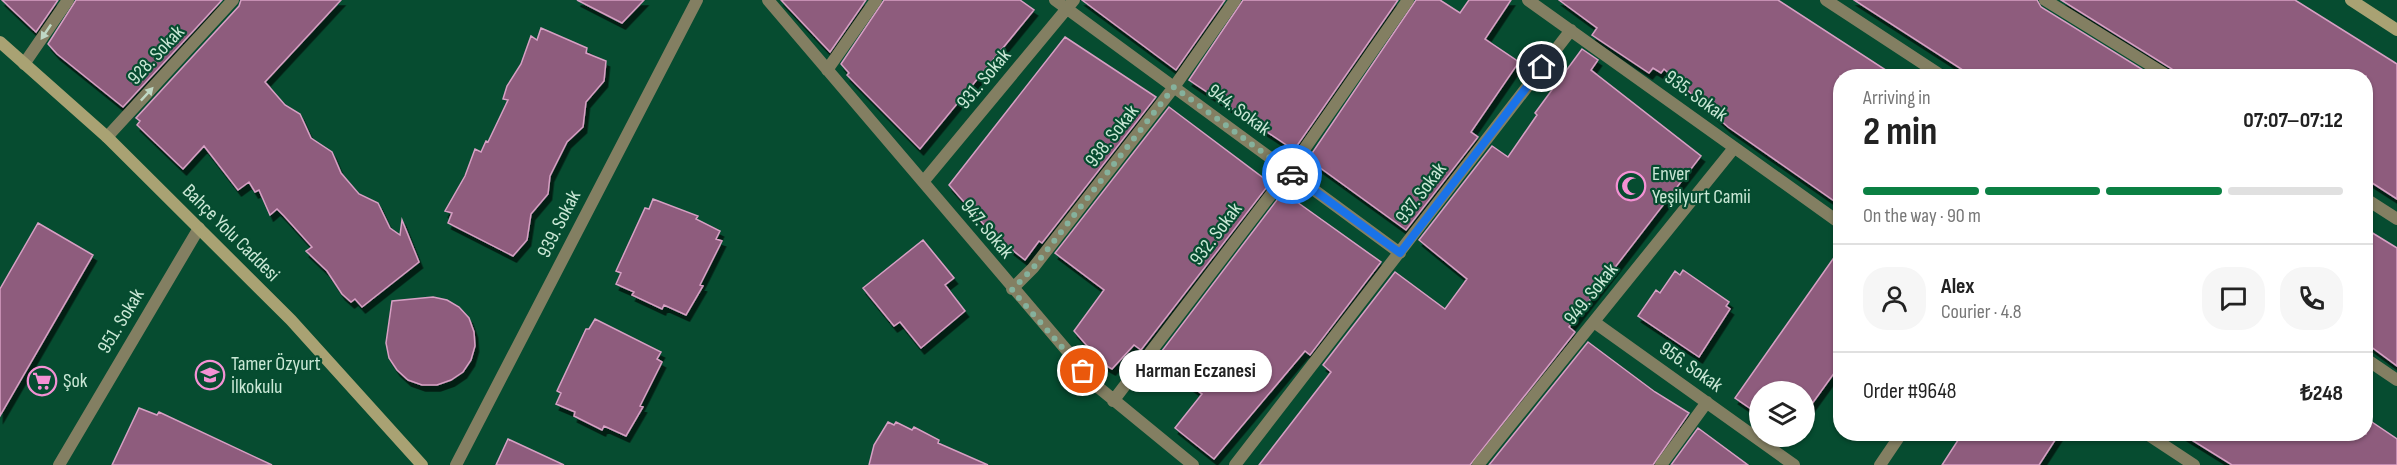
<!DOCTYPE html>
<html lang="en">
<head>
<meta charset="utf-8">
<style>
  body { margin:0; font-family:"Sofia Sans Condensed",sans-serif; background:#f6f6f6; color:#222; height:100vh; display:flex; flex-direction:column; font-size:22px; white-space:nowrap }
  * { box-sizing:border-box; margin:0 }
  p { font-size:20px; color:#767676 }
  .icon { flex:none; width:33px; height:33px; fill:none; stroke:currentColor; stroke-width:2; stroke-linecap:round; stroke-linejoin:round }
  .map { position:relative; flex:1; overflow:hidden }
  .drawer { position:absolute; left:1833px; top:69px; width:540px; height:372px; display:flex; flex-direction:column; background:#fff; border-radius:24px; box-shadow:0 2px 4px #0004 }
  .drawer>* { flex:none }
  .tools { position:absolute; left:1749px; top:381px; display:grid; gap:12px }
  .tools a { display:grid; place-items:center; width:66px; height:66px; border-radius:50%; background:#fff; box-shadow:0 2px 4px #0004; font-size:30px }
  .pin { position:absolute; display:grid; place-items:center; width:51px; height:51px; color:#fff; margin:-26px; border:3px solid #fff; border-radius:50%; box-shadow:0 2px 6px #0007 }
  .courier { position:absolute; display:grid; place-items:center; width:60px; height:60px; margin:-30px; border:4px solid #1a73e8; border-radius:50%; background:#fff; color:#222; box-shadow:0 2px 8px #0007 }
  .bubble { position:absolute; height:42px; border-radius:21px; background:#fff; box-shadow:0 2px 4px #0004; font-size:20px; font-weight:700; line-height:42px; text-align:center }
  .overview em { font-style:normal; font-weight:700 }
  .overview div { display:flex; flex-direction:column-reverse }
  .overview { display:flex; align-items:center; justify-content:space-between; height:102px; padding:0 30px }
  h1 { font-size:39px; font-weight:700; line-height:45px }
  .bar { display:grid; grid-template-columns:repeat(4,1fr); gap:9px 6px; align-content:center; height:72px; padding:0 30px }
  .bar i { height:8px; border-radius:4px; background:#e0e0e0 }
  .bar .selected { background:#0b8043 }
  .bar p { grid-column:span 4 }
  .line { display:flex; align-items:center; gap:15px; padding:0 30px; border-top:2px solid #e0e0e0 }
  .line div { flex:1 }
  .round { display:grid; place-items:center; flex:none; width:63px; height:63px; border-radius:24px; background:#f6f6f6 }
  .map>svg:first-child { display:block }
</style>
</head>
<body>
<div class="map">
<svg width="2397" height="465" viewBox="0 0 2397 465">
  <defs>
    <filter id="shadow"><feDropShadow dx="3.5" dy="6" stdDeviation="0" flood-color="#0009"/></filter>
  </defs>
  <rect width="100%" height="100%" fill="#064c30"/>
  <path fill="#8e5b7d" stroke="#d7a0c4" stroke-width="1.5" filter="url(#shadow)" d="M2 0H58L36 32Z
    M76 0H222L123 107 57 54 48 44Z
    M241 0H341L265 82 285 105 300 114 311 138 332 152 341 173 359 194 378 203 390 228 400 235 402 220 419 262 362 307 355 299 351 302 342 294 327 271 306 251 312 247 284 216 277 209 270 215 259 190 255 192 249 182 238 190 204 146 183 169 137 125 140 121 136 118 239 6Z
    M577 0H644L622 23Z
    M781 0H866L830 52Z
    M884 0H1020L1034 10 920 149 847 75 849 73 841 64Z
    M1082 0H1225L1176 70Z
    M1243 0H1398L1294 150 1189 80Z
    M1416 0H1440L1460 13 1469 0H1511L1485 39 1519 62 1471 132 1478 137 1406 230 1308 159Z
    M1559 0H1778L1895 76H1840V205L1728 127 1664 69 1661 73 1653 68 1649 73 1592 35 1597 28Z
    M1854 0H2037L2041 7 2153 76H1972Z
    M2061 0H2295L2397 64V199L2366 179V76H2176L2172 69Z
    M541 28 587 48 586 53 606 61 604 81 586 102 583 127 567 142 550 176 548 194 531 214 527 240 513 256 448 223 452 213 445 211 465 176 475 149 481 152 486 141 488 142 508 100 503 99 507 86 521 64 531 36 537 40Z
    M1065 37 1156 97 1042 243 1039 241 1025 260 993 235 949 185Z
    M1582 49 1598 60 1591 70 1701 156 1569 327 1575 332 1470 465H1259L1331 372 1323 365 1395 272 1445 309 1467 279 1419 240 1492 146 1508 157 1537 115 1535 113Z
    M1169 107 1270 183 1141 350 1134 345 1112 369 1103 364 1074 331 1104 290 1055 253Z
    M1283 192 1381 262 1310 355 1305 351 1214 459 1175 428 1202 394 1155 360Z
    M653 199 698 216 696 219 720 231 716 239 722 241 700 285 703 286 686 315 664 305 662 309 632 295 634 292 616 284 621 273 616 271 645 208 649 209Z
    M38 223 93 255 0 416V289Z
    M2366 229 2397 248V366L2366 343Z
    M923 240 954 278 945 285 965 311 921 348 900 322 894 326 863 288Z
    M1840 249V365L1804 415V392H1760V415L1735 398Z
    M1683 270 1729 302 1726 306 1730 309 1699 357 1638 316 1656 290 1660 293 1675 271 1680 275Z
    M433 297 447 300 459 307 469 318 474 332 475 346 471 360 463 372 451 380 437 385H422L408 380 397 370 389 358 386 343 392 301Z
    M595 319 661 352 657 359 662 362 640 406 643 407 626 436 604 426 602 430 574 416 575 412 556 404 561 393 557 391 586 329H589Z
    M1588 342 1655 392 1689 413 1653 465H1489Z
    M139 408 157 415 159 412 272 465H112Z
    M2366 418 2397 439V465H2232L2182 434H2366Z
    M888 422 894 425 896 422 912 430 914 427 939 440 938 443 988 465H869L874 445Z
    M1698 428 1748 465H1671Z
    M1962 434H2059L2039 465H1942Z
    M508 439 564 465H496Z"/>
  <g fill="none" stroke-linecap="round" stroke-linejoin="round">
    <path stroke="#837f62" stroke-width="12" d="M768 0 1098 387 1193 465
      M1055 0 1400 253
      M1528 0 1840 223
      M1826 0 1942 76
      M2045 0 2168 76
      M24 64 68 0
      M827 70 876 0
      M107 137 233 0
      M923 182 1074 0
      M2366 199 2397 219
      M1012 289 1033 268 1174 87 1235 0
      M1594 322 1794 465
      M2366 359 2397 380
      M1113 401 1289 171 1408 0
      M2147 434 2194 465
      M59 465 199 228
      M456 465 697 0
      M1235 465 1571 30
      M1478 465 1734 148
      M1661 465 1707 402
      M1880 465 1901 434"/>
    <path stroke="#a9a273" stroke-width="12" d="M2351 0 2397 30
      M0 42 107 137 291 320 422 465"/>
  </g>
  <defs><path id="oneway-solid" d="M-6-.8H1V-3.2L6.5 0L1 3.2V.8H-6Z" transform="scale(1.5)"/></defs>
  <g fill="#bfd8c5">
    <use href="#oneway-solid" transform="translate(46 32) rotate(124)"/>
    <use href="#oneway-solid" transform="translate(147 94) rotate(-47)"/>
  </g>
  <g fill="none" stroke-linecap="round" stroke-linejoin="round">
    <path stroke="#85b19c" stroke-width="6" stroke-dasharray="0 10.8" d="M1083 371 1012 290 1033 268 1174 87 1292 174"/>
    <path stroke="#1a73e8" stroke-width="8" d="M1292 174 1400 253 1542 67"/>
  </g>
  <defs>
    <g id="mosque-ring" transform="scale(1.5)"><circle r="9.5" fill="#064c30" stroke="#f491d4" stroke-width="1.5"/><path d="M3.5-4.9A6 6 0 1 0 3.5 4.9A5 5 0 1 1 3.5-4.9Z" fill="#f491d4"/></g>
    <g id="school-ring" transform="scale(1.5)"><circle r="9.5" fill="#064c30" stroke="#f491d4" stroke-width="1.5"/><path d="M0-5L7-2L0 1L-7-2ZM-4 1L0 2.5L4 1V4Q0 6-4 4Z" fill="#f491d4"/></g>
    <g id="supermarket-ring" transform="scale(1.5)"><circle r="9.5" fill="#064c30" stroke="#f491d4" stroke-width="1.5"/><path d="M-6-5.5h2.5l.6 2H6L4.5 2H-2.5L-4.4-4H-6ZM-1.5 3.2a1.3 1.3 0 1 0 .1 0ZM3 3.2a1.3 1.3 0 1 0 .1 0Z" fill="#f491d4"/></g>
  </defs>
  <g fill-rule="evenodd">
    <use href="#mosque-ring" x="1631" y="186"/>
    <use href="#school-ring" x="210" y="375"/>
    <use href="#supermarket-ring" x="42" y="381"/>
  </g>
  <g text-anchor="middle" dominant-baseline="central" stroke-width="4.5" stroke-linejoin="round" paint-order="stroke">
    <g font-size="20" fill="#cae8d6" stroke="#064c30">
      <text transform="translate(156 55) rotate(-47)">928. Sokak</text>
      <text transform="translate(984 79) rotate(-50)">931. Sokak</text>
      <text transform="translate(1696 96) rotate(36)">935. Sokak</text>
      <text transform="translate(1239 110) rotate(36)">944. Sokak</text>
      <text transform="translate(1112 136) rotate(-52)">938. Sokak</text>
      <text transform="translate(1421 193) rotate(-53)">937. Sokak</text>
      <text transform="translate(559 224) rotate(-63)">939. Sokak</text>
      <text transform="translate(987 229) rotate(50)">947. Sokak</text>
      <text transform="translate(231 233) rotate(45)">Bahçe Yolu Caddesi</text>
      <text transform="translate(1216 234) rotate(-53)">932. Sokak</text>
      <text transform="translate(1591 294) rotate(-51)">949. Sokak</text>
      <text transform="translate(121 321) rotate(-59)">951. Sokak</text>
      <text transform="translate(1691 367) rotate(35)">956. Sokak</text>
    </g>
    <g font-size="20" fill="#cae8d6" stroke="#064c30" text-anchor="start">
      <text x="1652" y="174">Enver<tspan x="1652" dy="23">Yeşilyurt Camii</tspan></text>
      <text x="231" y="364">Tamer Özyurt<tspan x="231" dy="23">İlkokulu</tspan></text>
      <text x="63" y="381">Şok</text>
    </g>
  </g>
</svg>
<div class="tools">
<a><svg class="icon" aria-label="layers" viewBox="0 0 24 24"><path d="M12 4l9 5-9 5-9-5zM3 14l9 5 9-5"/></svg></a>
</div>
<div class="pin" style="left:1083px;top:371px;background:#ea580c"><svg class="icon" aria-label="bag" viewBox="0 0 24 24"><path d="M5 8h14l-1 12H6zM9 8a3 3 0 0 1 6 0"/></svg></div>
<div class="pin" style="left:1542px;top:67px;background:#1f2937"><svg class="icon" aria-label="home" viewBox="0 0 24 24"><path d="M3 11l9-7 9 7M6 9v11h12V9"/></svg></div>
<div class="courier" style="left:1292px;top:174px"><svg class="icon" aria-label="car" viewBox="0 0 24 24"><path d="M5 17H2v-5l4-1 3-4h7l3 4 3 1v5h-3M9 17h6M6 11h13"/><circle cx="7" cy="17" r="2"/><circle cx="17" cy="17" r="2"/></svg></div>
<div class="bubble" style="left:1119px;top:350px;width:153px">Harman Eczanesi</div>
<section class="drawer">
<div class="overview"><div><h1>2 min</h1><p>Arriving in</p></div><em>07:07–07:12</em></div>
<div class="bar"><i class="selected"></i><i class="selected"></i><i class="selected"></i><i></i><p>On the way · 90 m</p></div>
<div class="line" style="height:108px"><a class="round"><svg class="icon" aria-label="person" viewBox="0 0 24 24"><circle cx="12" cy="8" r="4"/><path d="M4 21q1-7 8-7t8 7"/></svg></a><div><b>Alex</b><p>Courier · 4.8</p></div><a class="round"><svg class="icon" aria-label="chat" viewBox="0 0 24 24"><path d="M4 5h16v11H9l-5 4z"/></svg></a><a class="round"><svg class="icon" aria-label="phone" viewBox="0 0 24 24"><path d="M5 4h4l2 5-3 2q2 4 5 5l2-3 5 2v4C11 20 4 13 5 4z"/></svg></a></div>
<div class="line" style="height:78px"><div>Order #9648</div><b>₺248</b></div>
</section>
</div>
</body>
</html>
